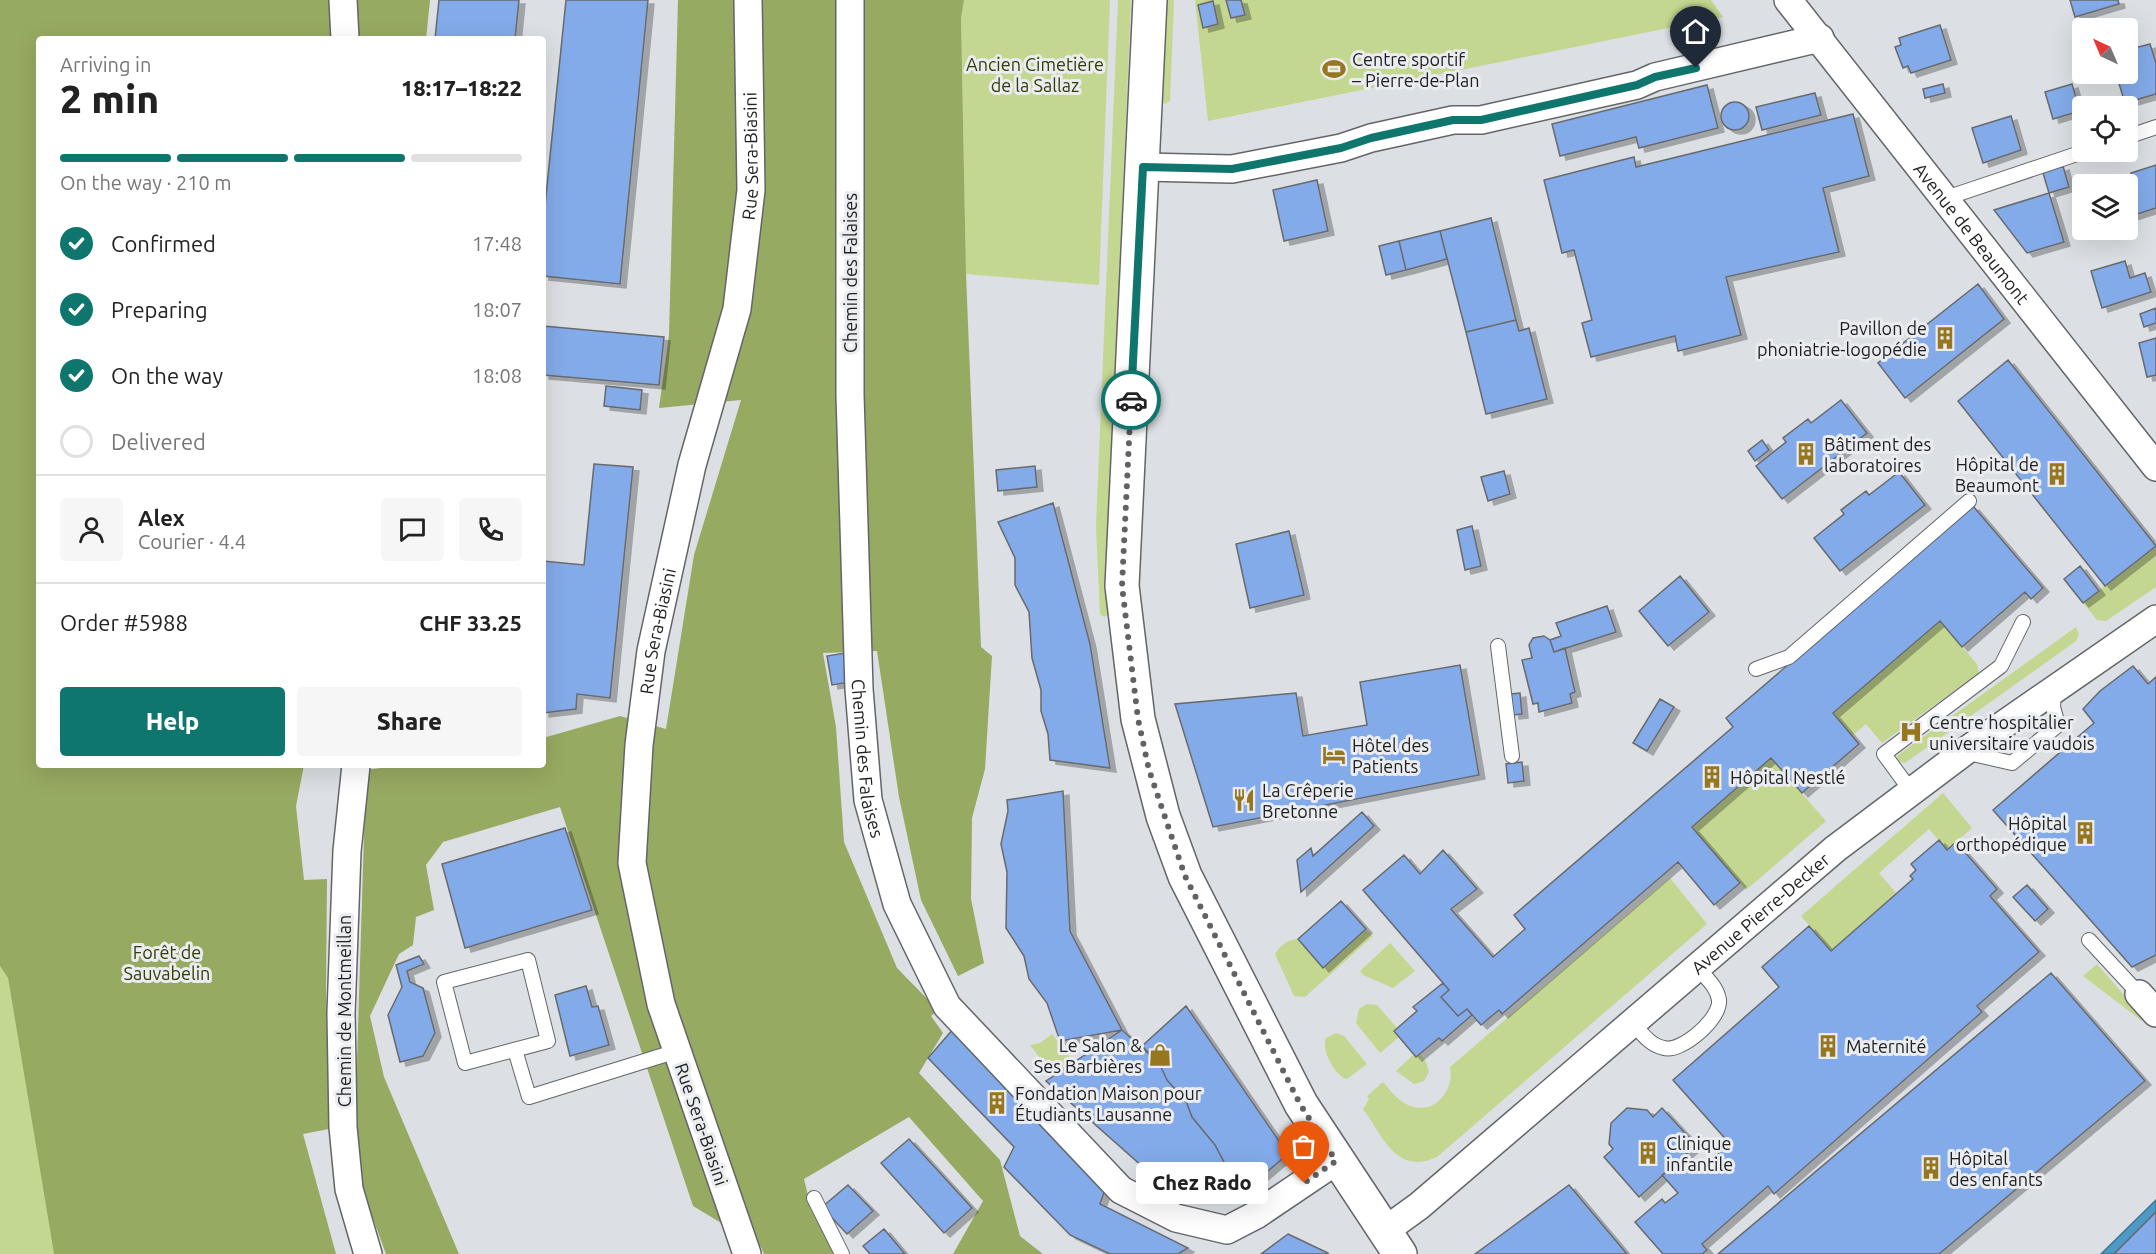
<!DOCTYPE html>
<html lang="en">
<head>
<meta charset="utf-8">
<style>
  body { margin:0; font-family:Ubuntu,sans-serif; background:#f6f6f6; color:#222; height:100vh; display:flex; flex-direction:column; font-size:22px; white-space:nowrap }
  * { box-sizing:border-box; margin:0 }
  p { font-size:20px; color:#767676 }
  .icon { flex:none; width:33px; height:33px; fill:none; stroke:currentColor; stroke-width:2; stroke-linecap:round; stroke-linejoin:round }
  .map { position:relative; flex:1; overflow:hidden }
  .side { position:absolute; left:36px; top:36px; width:510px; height:732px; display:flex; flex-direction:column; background:#fff; border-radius:6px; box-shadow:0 6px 24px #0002 }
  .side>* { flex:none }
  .needle { width:39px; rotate:316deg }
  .fabs { position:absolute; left:2072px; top:18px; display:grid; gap:12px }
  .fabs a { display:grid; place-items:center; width:66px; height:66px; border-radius:6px; background:#fff; box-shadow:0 6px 24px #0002; font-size:30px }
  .pin { position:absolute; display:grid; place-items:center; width:51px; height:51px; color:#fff; margin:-62px -26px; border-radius:50% 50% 50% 0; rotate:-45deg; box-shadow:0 0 6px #0007 }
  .pin .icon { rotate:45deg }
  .courier { position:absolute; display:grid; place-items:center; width:60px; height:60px; margin:-30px; border:4px solid #0f766e; border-radius:50%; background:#fff; color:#222; box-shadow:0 2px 8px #0007 }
  .bubble { position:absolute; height:42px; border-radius:6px; background:#fff; box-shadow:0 6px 24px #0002; font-size:20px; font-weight:800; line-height:42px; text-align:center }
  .summary em { font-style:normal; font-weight:800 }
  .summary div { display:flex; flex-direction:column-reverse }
  .summary { display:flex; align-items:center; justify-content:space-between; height:102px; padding:0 24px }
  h1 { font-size:39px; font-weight:800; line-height:45px }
  .bar { display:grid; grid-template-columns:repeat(4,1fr); gap:9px 6px; align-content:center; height:72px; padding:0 24px }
  .bar i { height:8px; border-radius:4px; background:#e0e0e0 }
  .bar .current { background:#0f766e }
  .bar p { grid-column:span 4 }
  .line { display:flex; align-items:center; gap:15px; padding:0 24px; border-top:2px solid #e0e0e0 }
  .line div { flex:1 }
  .round { display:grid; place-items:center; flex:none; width:63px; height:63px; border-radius:6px; background:#f6f6f6 }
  ol { padding:0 24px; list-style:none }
  li { display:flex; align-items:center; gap:18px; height:66px }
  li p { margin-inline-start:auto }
  li .icon { padding:6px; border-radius:50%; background:#0f766e; color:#fff; stroke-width:4 }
  li:last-child { color:#767676 }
  li i { width:33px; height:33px; border:3px solid #e0e0e0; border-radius:50% }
  .button { display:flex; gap:12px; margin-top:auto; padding:12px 24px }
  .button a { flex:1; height:69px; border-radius:6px; background:#0f766e; color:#fff; font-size:24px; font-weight:800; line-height:69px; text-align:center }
  .button a+a { background:#f6f6f6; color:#222 }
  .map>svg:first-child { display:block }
</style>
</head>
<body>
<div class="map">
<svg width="2156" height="1254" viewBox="0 0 2156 1254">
  <defs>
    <filter id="shadow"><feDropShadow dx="6" dy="4" stdDeviation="0" flood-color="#0004"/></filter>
  </defs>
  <rect width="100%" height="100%" fill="#dcdfe3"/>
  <path fill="#c3d790" d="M964 0H1110L1099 285 966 274 961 18Z
    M1118 0H1131L1109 527V614L1104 617 1100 614 1096 527Z
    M1166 0H1174L1170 101 1165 104 1161 100Z
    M1195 0H1711L1723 17 1208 121Z
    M2156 545V587L2106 621 2097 620 2083 603Z
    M1940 621 1977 664 1979 673 1882 743 1866 724 1852 736 1833 713Z
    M2076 627 2079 634 2076 641 1905 763 1896 761 1898 755Z
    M1771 758 1826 821 1746 890 1692 827Z
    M1943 793 1972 828 1947 850 1929 829 1879 873 1897 894 1831 951 1801 916Z
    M1670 878 1707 924 1437 1157C1396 1176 1383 1136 1363 1109L1369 1099 1367 1096 1383 1082C1391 1091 1397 1100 1408 1105 1433 1117 1455 1091 1450 1067Z
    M1366 929 1373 936 1305 997 1294 996 1275 954C1281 945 1287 940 1298 939L1323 967Z
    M1390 943 1415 971 1393 988 1363 975 1360 971Z
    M2097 964 2144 1018 2142 1021 2083 976Z
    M0 966 8 978 54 1254H0Z
    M1367 1004 1377 1005 1397 1028 1394 1031 1399 1037 1380 1053 1356 1023 1359 1009Z
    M1336 1033 1344 1036 1367 1064 1347 1079C1335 1076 1321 1050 1326 1038Z
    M1052 1034 1074 1062 1054 1076 1030 1045 1040 1043Z
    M1414 1054 1416 1057 1420 1054 1426 1062 1429 1072 1424 1081 1414 1084 1396 1071Z"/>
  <path fill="#97aa61" d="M0 0H430L426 39H39V765H304L296 806 304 880 327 879 326 989 329 1129 303 1134 336 1254H54L8 978 0 966Z
    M678 0H964L961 18 966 274 981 647 992 656 985 769 972 818 971 899 984 963 958 976 921 900 899 797 877 651 823 653 836 727 844 842 897 968 938 1010 931 1016 943 1033 919 1073 1000 1160 1020 1236 1043 1254H953L983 1201 909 1117 804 1179 812 1212 839 1254H764L761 1247 693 1206 560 807 443 842 426 865 434 910 416 917 413 945 399 954 370 1016 384 1077 459 1254H386L364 1194 355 1126 366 770 403 765H543V738L620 716 666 729 694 555 741 400 659 408 669 335Z"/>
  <path fill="#4d9ac7" stroke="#3f7595" stroke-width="1.5" d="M2156 1200V1212L2114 1254H2101Z"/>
  <path fill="#83aae9" stroke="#686a6e" stroke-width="1.5" filter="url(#shadow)" d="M439 0H519L515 39H435Z
    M566 0H648L620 284 543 276V225Z
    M1226 0H1241L1245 15 1231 18Z
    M2070 0H2118L2119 4 2075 17Z
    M1213 1 1218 24 1203 28 1198 5Z
    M1940 25 1951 60 1911 73 1908 66 1903 68 1895 47 1901 45 1899 38Z
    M2150 44 2156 63V94L2125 103 2116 74H2127V50Z
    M1943 84 1945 93 1925 98 1923 89Z
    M2072 84 2080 111 2053 119 2045 92Z
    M1707 85 1718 128 1639 148 1636 137 1560 156 1552 124Z
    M1815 93 1821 115 1762 130 1756 107Z
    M1721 116a14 14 0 1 1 28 0a14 14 0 1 1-28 0Z
    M1853 114 1869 176 1823 188 1839 252 1726 277 1741 335 1678 351 1675 336 1591 357 1582 323 1592 320 1574 250 1562 253 1544 180 1634 157 1636 167Z
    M2011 116 2021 150 1983 163 1972 128Z
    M2156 165V208L2128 217 2127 187 2134 185 2131 173Z
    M2063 166 2069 187 2049 193 2043 173Z
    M1317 180 1328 231 1284 241 1273 190Z
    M2049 193 2064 242 2027 253 1994 210Z
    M1491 218 1516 320 1466 332 1440 231Z
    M1440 231 1447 259 1406 270 1399 241Z
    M1399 241 1406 270 1386 275 1379 246Z
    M2125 261 2130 278 2145 273 2151 292 2102 308 2091 271Z
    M1978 284 2004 319 1905 398 1878 363Z
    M2156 308V323L2144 327 2140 314Z
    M1516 320 1519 331 1529 328 1547 399 1486 414 1466 332Z
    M543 326 664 337 659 385 543 375Z
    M2156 338V375L2147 377 2139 343Z
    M2008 360 2156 546 2105 586 1958 401Z
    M606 386 642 390 640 410 604 406Z
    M1841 400 1867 433 1782 499 1756 466 1786 442 1783 438 1808 419 1811 423Z
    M1762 440 1769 450 1755 461 1748 451Z
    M594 464 633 467 610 698 577 694 576 709 543 713V561L584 565Z
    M1035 466 1037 487 998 491 996 470Z
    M1504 471 1510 494 1488 501 1481 477Z
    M1899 472 1925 505 1840 571 1814 538 1844 514 1841 510 1866 491 1869 495Z
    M1053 503 1090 644 1110 768 1050 760 1048 734 1041 711V690L1032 658 1029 612 1015 585V558L998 522Z
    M1973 506 2043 588 2031 599 2025 592 1962 647 1940 621 1833 713 1859 744 1802 793 1771 758 1692 827 1740 883 1714 905 1678 862 1502 1014 1499 1010 1481 1025 1467 1009 1458 1016 1441 997 1449 990 1363 890 1404 855 1420 874 1443 850 1477 889 1451 909 1493 957 1525 929 1514 915 1733 727 1726 718Z
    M1472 526 1481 566 1465 570 1457 530Z
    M1289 531 1304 595 1250 608 1236 544Z
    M2080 566 2099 591 2083 603 2064 579Z
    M1680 576 1709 612 1668 646 1639 611Z
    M1607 606 1616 632 1554 652 1550 640 1561 636 1556 623Z
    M1544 636 1550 640 1554 652 1565 648 1575 692 1570 694 1572 703 1539 712 1538 703 1533 704 1522 660 1532 658 1529 645 1533 638Z
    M851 652 856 681 832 685 827 656Z
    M1460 665 1479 775 1213 827 1175 704 1296 693 1303 736 1367 725 1360 682Z
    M2133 666 2148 684 2156 677V955L2132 967 1993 810 2094 723 2083 709 2100 691Z
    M1520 693 1522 714 1513 715 1511 694Z
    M1660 699 1674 707 1647 751 1633 743Z
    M1522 762 1524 781 1508 783 1506 764Z
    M1063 791 1070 931 1122 1030 1060 1041 1047 1003 1029 979 1024 956 1006 928 1007 872 1001 844 1008 811 1007 800Z
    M1362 812 1374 826 1301 892 1297 860 1311 848 1313 856Z
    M565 828 592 910 465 948 442 864Z
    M1939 840 1947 850 1956 842 1997 889 1990 896 2039 952 1977 1006 1982 1012 1774 1194 1768 1186 1702 1244 1707 1250 1702 1254H1663L1635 1222 1662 1199 1665 1203 1678 1193 1662 1175 1684 1157 1697 1172 1730 1144 1673 1080 1779 987 1762 967 1809 926 1831 951 1913 879 1910 876 1916 870 1911 864Z
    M2027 885 2048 909 2035 921 2013 897Z
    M1341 901 1366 929 1323 968 1298 939Z
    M419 956 424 964 407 971 410 982 423 988 435 1033 423 1056 400 1062 388 1015 402 987 396 965Z
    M2051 973 2145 1081 1939 1254H1718Z
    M1443 983 1449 990 1441 997 1458 1016 1467 1009 1472 1015 1442 1041 1439 1038 1416 1057 1394 1031 1417 1011 1413 1007Z
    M586 986 592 1007 598 1006 609 1045 570 1056 555 995Z
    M1186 1006 1288 1154 1241 1194 1215 1145 1192 1117 1186 1101 1167 1080 1159 1063 1142 1046Z
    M953 1029 1105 1190 1100 1204 1188 1248 1178 1254H1110L1070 1235 1004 1167 1014 1147 928 1058Z
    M1122 1030 1159 1063 1167 1080 1186 1101 1192 1117 1215 1145 1241 1194 1178 1198 1046 1081Z
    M1627 1108 1647 1110 1653 1117 1662 1108 1696 1145 1639 1197 1604 1157 1613 1149 1609 1144 1611 1123Z
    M909 1139 972 1208 944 1233 881 1163Z
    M848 1185 873 1211 847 1234 822 1207Z
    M1569 1185 1627 1254H1475L1497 1238Z
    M2156 1212V1254H2114Z
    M884 1229 905 1254H870L863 1246Z
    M1288 1234 1328 1253V1254H1261Z"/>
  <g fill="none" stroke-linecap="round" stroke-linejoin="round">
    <g stroke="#636569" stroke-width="16">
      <path id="lane" d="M2127 137 2156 127
        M1946 198 2083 152
        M1498 646 1512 756
        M1756 669 1789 657 1969 501
        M1964 752 2012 763 2058 725 2053 707 2054 690
        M1911 791 1884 754 2001 666 2023 622
        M2089 940 2139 994
        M528 960 548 1041 465 1063 444 982Z
        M1632 1022C1641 1032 1649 1045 1664 1048 1681 1053 1721 1019 1719 1000 1717 986 1705 977 1696 966
        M515 1050 529 1097 677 1051
        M814 1198 842 1254"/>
    </g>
    <g stroke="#636569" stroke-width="30">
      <g id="street">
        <path d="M343 0 345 39"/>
        <path id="s1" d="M850 0V395L859 689 868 800 897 904 947 1006 1121 1190 1176 1218 1227 1230 1256 1215 1336 1161"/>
        <path id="s2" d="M1788 0 2156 467"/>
        <path d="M1143 167 1232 169 1341 148 1371 138 1453 120H1481L1637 85 1655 77 1820 38"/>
        <path d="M356 765 347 851 341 1013 343 1127 349 1189 368 1254"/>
        <path d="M2139 994 2156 1013"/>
        <path id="s3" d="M1383 1232 1419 1206 1835 849 1964 752 2156 619"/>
        <path id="s4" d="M747 1254 661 1004 632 863 639 745 651 651 692 465 737 309 751 190 748 0"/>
      </g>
    </g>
    <g stroke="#636569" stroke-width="36">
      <path id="primary" d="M1150 0 1122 586 1138 719 1163 816 1185 876 1301 1104 1400 1254"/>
    </g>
    <use href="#lane" stroke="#fff" stroke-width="14"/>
    <use href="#street" stroke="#fff" stroke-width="27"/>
    <use href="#primary" stroke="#fff" stroke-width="33"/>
  </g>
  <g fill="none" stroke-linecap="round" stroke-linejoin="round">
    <path stroke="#606264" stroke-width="6" stroke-dasharray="0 10.8" d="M1131 400 1122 586 1138 719 1149 770 1185 876 1300 1104 1336 1161 1304 1183"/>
    <path stroke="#0f766e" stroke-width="8" d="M1131 400 1143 167 1232 169 1341 148 1371 138 1453 120H1481L1637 85 1655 77 1696 68"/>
  </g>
  <defs>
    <g id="stadium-bare" transform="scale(1.8)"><path d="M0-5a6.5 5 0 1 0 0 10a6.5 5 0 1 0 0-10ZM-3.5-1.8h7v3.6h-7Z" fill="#96771f" stroke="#eaecf0" stroke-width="2.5" paint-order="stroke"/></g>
    <g id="building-bare" transform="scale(1.8)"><path d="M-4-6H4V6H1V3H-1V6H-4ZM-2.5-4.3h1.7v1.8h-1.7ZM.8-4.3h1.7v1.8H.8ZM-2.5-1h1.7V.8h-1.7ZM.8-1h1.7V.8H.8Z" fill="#96771f" stroke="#eaecf0" stroke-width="2.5" paint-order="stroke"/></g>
    <g id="hospital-bare" transform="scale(1.8)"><path d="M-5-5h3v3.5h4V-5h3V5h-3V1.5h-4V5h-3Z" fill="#96771f" stroke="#eaecf0" stroke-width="2.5" paint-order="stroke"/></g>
    <g id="hotel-bare" transform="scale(1.8)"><path d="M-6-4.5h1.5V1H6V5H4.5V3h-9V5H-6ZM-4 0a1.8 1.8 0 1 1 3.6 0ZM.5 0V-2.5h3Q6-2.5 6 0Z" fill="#96771f" stroke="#eaecf0" stroke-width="2.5" paint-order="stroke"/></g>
    <g id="restaurant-bare" transform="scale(1.8)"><path d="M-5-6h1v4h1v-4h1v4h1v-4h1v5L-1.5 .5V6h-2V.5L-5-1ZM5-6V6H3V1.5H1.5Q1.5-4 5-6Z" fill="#96771f" stroke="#eaecf0" stroke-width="2.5" paint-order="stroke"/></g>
    <g id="shop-bare" transform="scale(1.8)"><path d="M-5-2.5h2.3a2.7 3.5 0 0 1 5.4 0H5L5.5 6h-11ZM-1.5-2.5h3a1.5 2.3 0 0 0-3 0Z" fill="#96771f" stroke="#eaecf0" stroke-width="2.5" paint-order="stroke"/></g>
  </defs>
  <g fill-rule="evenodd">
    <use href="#stadium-bare" x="1334" y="69"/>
    <use href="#building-bare" x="1945" y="338"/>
    <use href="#building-bare" x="1806" y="454"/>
    <use href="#building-bare" x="2057" y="474"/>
    <use href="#hospital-bare" x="1911" y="732"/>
    <use href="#hotel-bare" x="1334" y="755"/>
    <use href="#building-bare" x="1712" y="777"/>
    <use href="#restaurant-bare" x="1244" y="800"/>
    <use href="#building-bare" x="2085" y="833"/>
    <use href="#building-bare" x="1828" y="1046"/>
    <use href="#shop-bare" x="1160" y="1055"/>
    <use href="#building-bare" x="997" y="1103"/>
    <use href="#building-bare" x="1648" y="1153"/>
    <use href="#building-bare" x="1931" y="1168"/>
  </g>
  <g text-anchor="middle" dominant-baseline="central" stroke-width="6" stroke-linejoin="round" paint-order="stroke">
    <g font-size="18" fill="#1e1f20" stroke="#eaecf0" text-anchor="start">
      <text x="1352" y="59">Centre sportif<tspan x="1352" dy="21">– Pierre-de-Plan</tspan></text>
      <text x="1927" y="328" text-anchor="end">Pavillon de<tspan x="1927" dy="21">phoniatrie-logopédie</tspan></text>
      <text x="1824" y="444">Bâtiment des<tspan x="1824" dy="21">laboratoires</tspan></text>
      <text x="2039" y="464" text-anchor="end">Hôpital de<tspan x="2039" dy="21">Beaumont</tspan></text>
      <text x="1929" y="722">Centre hospitalier<tspan x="1929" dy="21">universitaire vaudois</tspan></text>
      <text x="1352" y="745">Hôtel des<tspan x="1352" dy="21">Patients</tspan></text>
      <text x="1730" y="777">Hôpital Nestlé</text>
      <text x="1262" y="790">La Crêperie<tspan x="1262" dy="21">Bretonne</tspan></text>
      <text x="2067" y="823" text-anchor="end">Hôpital<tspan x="2067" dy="21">orthopédique</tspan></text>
      <text x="1142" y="1045" text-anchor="end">Le Salon &amp;<tspan x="1142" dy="21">Ses Barbières</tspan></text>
      <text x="1846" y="1046">Maternité</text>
      <text x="1015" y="1093">Fondation Maison pour<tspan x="1015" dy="21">Étudiants Lausanne</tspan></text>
      <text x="1666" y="1143">Clinique<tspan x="1666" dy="21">infantile</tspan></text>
      <text x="1949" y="1158">Hôpital<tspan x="1949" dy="21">des enfants</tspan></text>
    </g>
    <g font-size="18" fill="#323e04" stroke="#eaecf0">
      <text x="1035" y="64">Ancien Cimetière<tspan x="1035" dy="21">de la Sallaz</tspan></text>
      <text x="167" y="952">Forêt de<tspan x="167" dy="21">Sauvabelin</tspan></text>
    </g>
    <g font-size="18" fill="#1e1f20" stroke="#eaecf0">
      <text stroke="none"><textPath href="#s4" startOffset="1128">Rue Sera-Biasini</textPath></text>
      <text stroke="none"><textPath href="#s2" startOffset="297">Avenue de Beaumont</textPath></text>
      <text transform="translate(850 273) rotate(-90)">Chemin des Falaises</text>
      <text stroke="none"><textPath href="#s4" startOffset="642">Rue Sera-Biasini</textPath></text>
      <text stroke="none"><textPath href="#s1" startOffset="759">Chemin des Falaises</textPath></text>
      <text stroke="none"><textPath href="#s3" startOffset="494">Avenue Pierre-Decker</textPath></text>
      <text transform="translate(344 1011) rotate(-90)">Chemin de Montmeillan</text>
      <text transform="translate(702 1124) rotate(71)">Rue Sera-Biasini</text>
    </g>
  </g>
</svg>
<div class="fabs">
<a><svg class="needle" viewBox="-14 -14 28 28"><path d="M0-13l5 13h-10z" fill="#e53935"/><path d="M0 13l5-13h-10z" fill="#767676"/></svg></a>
<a><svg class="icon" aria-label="locate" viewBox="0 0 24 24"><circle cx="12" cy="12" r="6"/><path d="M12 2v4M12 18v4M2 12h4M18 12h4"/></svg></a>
<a><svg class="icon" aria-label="layers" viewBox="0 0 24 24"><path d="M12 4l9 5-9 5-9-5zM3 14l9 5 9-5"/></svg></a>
</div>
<div class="pin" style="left:1304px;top:1183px;background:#ea580c"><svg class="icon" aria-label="bag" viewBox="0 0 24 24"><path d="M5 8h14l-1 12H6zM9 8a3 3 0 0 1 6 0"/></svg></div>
<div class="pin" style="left:1696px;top:68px;background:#1f2937"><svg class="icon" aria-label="home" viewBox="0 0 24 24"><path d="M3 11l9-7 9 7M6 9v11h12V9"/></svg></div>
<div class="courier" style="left:1131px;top:400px"><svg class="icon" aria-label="car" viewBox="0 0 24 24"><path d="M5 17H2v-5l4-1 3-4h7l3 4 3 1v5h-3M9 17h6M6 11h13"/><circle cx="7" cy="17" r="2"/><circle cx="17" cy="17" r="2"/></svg></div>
<div class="bubble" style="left:1136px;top:1162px;width:132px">Chez Rado</div>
<section class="side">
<div class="summary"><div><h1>2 min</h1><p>Arriving in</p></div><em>18:17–18:22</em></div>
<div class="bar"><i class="current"></i><i class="current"></i><i class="current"></i><i></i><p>On the way · 210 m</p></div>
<ol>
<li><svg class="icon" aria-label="check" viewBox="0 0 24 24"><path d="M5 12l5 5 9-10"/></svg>Confirmed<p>17:48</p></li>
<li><svg class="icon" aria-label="check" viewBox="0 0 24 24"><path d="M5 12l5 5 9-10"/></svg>Preparing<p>18:07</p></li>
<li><svg class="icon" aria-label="check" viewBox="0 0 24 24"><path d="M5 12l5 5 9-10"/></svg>On the way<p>18:08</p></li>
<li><i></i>Delivered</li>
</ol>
<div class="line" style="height:108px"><a class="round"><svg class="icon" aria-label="person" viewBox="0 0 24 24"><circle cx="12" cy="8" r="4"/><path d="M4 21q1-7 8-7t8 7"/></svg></a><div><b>Alex</b><p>Courier · 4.4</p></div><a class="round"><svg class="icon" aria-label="chat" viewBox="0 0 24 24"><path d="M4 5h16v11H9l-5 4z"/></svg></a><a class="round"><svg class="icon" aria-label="phone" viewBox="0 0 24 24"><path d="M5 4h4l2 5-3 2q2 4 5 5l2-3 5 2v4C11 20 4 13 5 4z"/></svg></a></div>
<div class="line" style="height:78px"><div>Order #5988</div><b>CHF 33.25</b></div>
<div class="button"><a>Help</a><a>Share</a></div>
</section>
</div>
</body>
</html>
